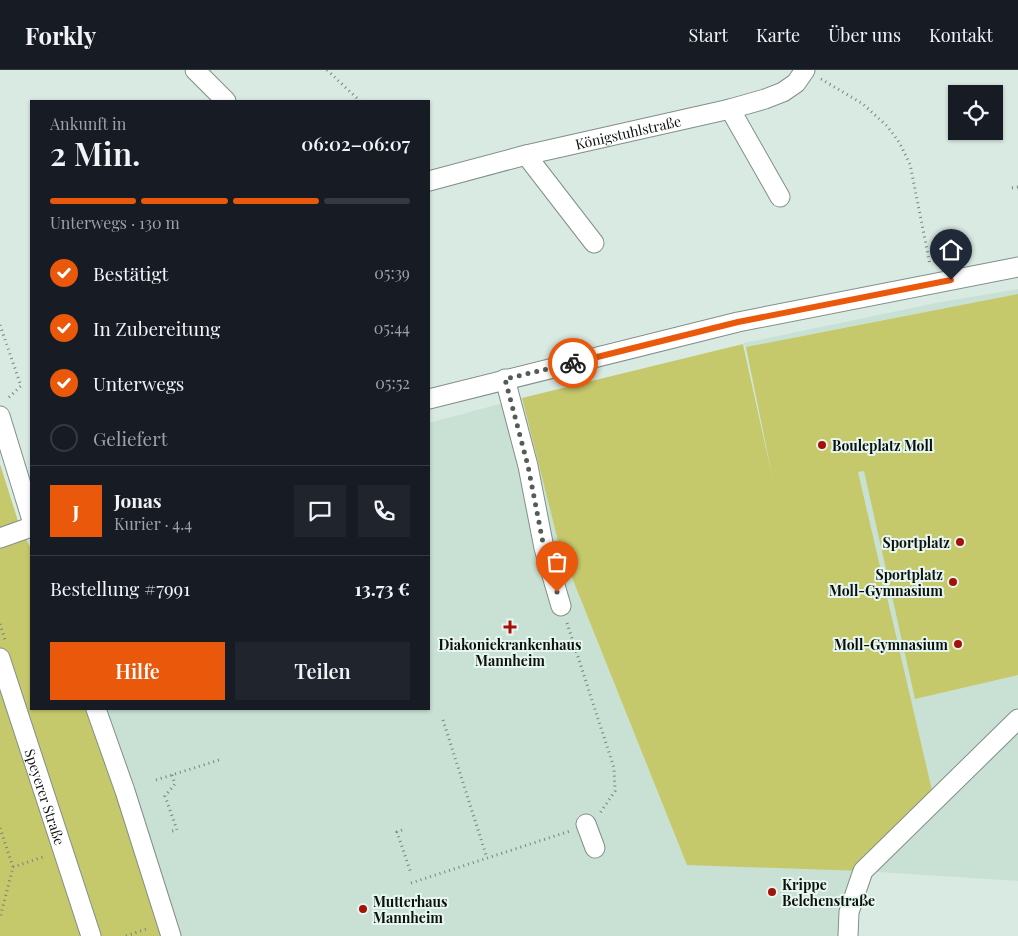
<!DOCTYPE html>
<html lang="de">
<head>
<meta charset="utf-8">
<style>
  body { margin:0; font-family:"Playfair Display",serif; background:#20242c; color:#f1f3f6; height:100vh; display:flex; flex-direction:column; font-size:19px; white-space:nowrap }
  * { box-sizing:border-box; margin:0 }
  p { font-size:16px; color:#9ea1a6 }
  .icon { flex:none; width:28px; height:28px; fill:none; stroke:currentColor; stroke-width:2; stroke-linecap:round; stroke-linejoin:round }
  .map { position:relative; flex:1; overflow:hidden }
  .details { position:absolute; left:30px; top:30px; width:400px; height:610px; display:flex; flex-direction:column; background:#171b24; border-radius:0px; box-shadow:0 1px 4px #0004 }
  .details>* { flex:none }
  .controls { position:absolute; left:948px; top:15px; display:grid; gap:10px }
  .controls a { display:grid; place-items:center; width:55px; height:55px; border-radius:0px; background:#171b24; box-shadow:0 1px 4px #0004; font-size:25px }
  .pin { position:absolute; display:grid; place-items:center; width:42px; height:42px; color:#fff; margin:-51px -21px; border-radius:50% 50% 50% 0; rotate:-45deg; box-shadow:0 0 5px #0007 }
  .pin .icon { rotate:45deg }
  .courier { position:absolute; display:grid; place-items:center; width:50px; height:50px; margin:-25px; border:4px solid #ea580c; border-radius:50%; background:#fff; color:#222; box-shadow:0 1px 6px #0007 }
  .summary em { font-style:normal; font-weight:600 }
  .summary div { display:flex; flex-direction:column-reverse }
  .summary { display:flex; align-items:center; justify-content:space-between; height:85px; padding:0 20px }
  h1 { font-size:32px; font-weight:600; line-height:38px }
  .bar { display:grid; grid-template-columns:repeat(4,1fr); gap:8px 5px; align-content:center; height:60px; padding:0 20px }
  .bar i { height:6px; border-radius:4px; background:#363941 }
  .bar .current { background:#ea580c }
  .bar p { grid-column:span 4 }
  .line { display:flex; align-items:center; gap:12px; padding:0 20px; border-top:1px solid #363941 }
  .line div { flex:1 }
  .round { display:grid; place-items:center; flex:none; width:52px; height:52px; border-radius:0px; background:#20242c }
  ol { padding:0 20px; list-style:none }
  li { display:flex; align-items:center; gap:15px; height:55px }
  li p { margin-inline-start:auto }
  li .icon { padding:5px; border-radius:50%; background:#ea580c; color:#fff; stroke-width:4 }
  li:last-child { color:#9ea1a6 }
  li i { width:28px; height:28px; border:2px solid #363941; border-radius:50% }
  .action { display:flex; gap:10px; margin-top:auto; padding:10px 20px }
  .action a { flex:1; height:58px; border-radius:0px; background:#ea580c; color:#fff; font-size:20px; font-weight:600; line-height:58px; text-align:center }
  .action a+a { background:#20242c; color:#f1f3f6 }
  header { display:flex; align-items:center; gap:30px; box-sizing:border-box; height:70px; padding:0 25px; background:#171b24; border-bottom:1px solid #363941 }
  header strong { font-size:24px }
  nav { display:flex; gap:28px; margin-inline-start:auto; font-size:18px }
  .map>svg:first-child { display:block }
</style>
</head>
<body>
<header>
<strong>Forkly</strong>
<nav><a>Start</a><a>Karte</a><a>Über uns</a><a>Kontakt</a></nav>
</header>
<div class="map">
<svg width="1018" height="866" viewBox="0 0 1018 866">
  <rect width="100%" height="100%" fill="#d9eae2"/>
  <path fill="#c8e1d4" d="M1018 219V811L863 801 848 866H171L96 639H429V353L522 328 559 475 687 795 775 420 744 273 936 233Z"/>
  <path fill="#c6c96b" d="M1018 224V605L915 629 864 401 858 402 934 729 863 801 687 795 559 475 522 328 743 274 773 410 746 277Z
    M0 394 19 454 31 479V639H96L171 866H0Z"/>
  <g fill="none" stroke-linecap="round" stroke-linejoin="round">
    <g stroke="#819088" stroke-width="21">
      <g id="minor">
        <path d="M195 0 226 31"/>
        <path d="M730 39 780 127"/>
        <path d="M526 85 594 173"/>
        <path id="s1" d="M429 111 526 85 730 39 765 29 783 22 796 13 805 0"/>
        <path d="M505 309 528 396 544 478 561 536"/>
        <path d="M429 329 738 252 1018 197"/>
        <path d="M0 346 31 447"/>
        <path d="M0 468 31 457"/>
        <path id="s2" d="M0 588 91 866"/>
        <path d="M96 639 125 721 171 866"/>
        <path d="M586 754 595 778"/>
        <path d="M848 866 849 842 863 801 1018 649"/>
      </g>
    </g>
    <path stroke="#78847e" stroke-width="3" stroke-dasharray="1 4" stroke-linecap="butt" d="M327 0 360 31
      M821 9 863 34 887 56 899 72 910 94 930 195
      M1012 118 1018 117
      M0 255 21 316 6 330
      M567 553 614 698 615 721 600 743
      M0 554 5 570
      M443 650 487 788
      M172 705 175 714 165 726 177 760 172 761
      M156 710 219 690
      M0 758 13 797 0 848
      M402 760 397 762 411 803
      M13 797 46 786
      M411 813 570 761
      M126 866 149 858"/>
    <use href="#minor" stroke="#fff" stroke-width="19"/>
  </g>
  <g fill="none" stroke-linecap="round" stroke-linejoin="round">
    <path stroke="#535d58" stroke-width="5" stroke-dasharray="0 9" d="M557 522 544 478 528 396 505 309 573 293"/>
    <path stroke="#ea580c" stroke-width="6" d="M573 293 738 252 951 210"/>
  </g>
  <g fill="#a51008" stroke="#e7f7ef" stroke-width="2">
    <circle cx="822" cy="375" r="5"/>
    <circle cx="960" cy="472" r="5"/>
    <circle cx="953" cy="512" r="5"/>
    <path d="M507.5 549.5h5v5h5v5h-5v5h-5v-5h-5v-5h5z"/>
    <circle cx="958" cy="574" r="5"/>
    <circle cx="772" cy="822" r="5"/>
    <circle cx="363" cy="839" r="5"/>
  </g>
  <g text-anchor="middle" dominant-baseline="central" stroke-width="4" stroke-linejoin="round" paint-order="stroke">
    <g font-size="14" fill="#0b110e" stroke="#e7f7ef">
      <text stroke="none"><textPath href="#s1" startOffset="205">Königstuhlstraße</textPath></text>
      <text stroke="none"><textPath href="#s2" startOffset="146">Speyerer Straße</textPath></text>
    </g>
    <g font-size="14" font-weight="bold" fill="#0b110e" stroke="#e7f7ef" text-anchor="start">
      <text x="832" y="375">Bouleplatz Moll</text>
      <text x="950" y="472" text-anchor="end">Sportplatz</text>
      <text x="943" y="504" text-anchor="end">Sportplatz<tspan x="943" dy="16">Moll-Gymnasium</tspan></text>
      <text x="510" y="574" text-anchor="middle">Diakoniekrankenhaus<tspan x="510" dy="16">Mannheim</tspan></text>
      <text x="948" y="574" text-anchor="end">Moll-Gymnasium</text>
      <text x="782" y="814">Krippe<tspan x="782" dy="16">Belchenstraße</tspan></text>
      <text x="373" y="831">Mutterhaus<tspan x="373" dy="16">Mannheim</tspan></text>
    </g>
  </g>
</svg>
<div class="controls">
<a><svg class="icon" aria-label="locate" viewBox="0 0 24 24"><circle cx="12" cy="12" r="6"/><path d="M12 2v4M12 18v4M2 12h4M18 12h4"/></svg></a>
</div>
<div class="pin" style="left:557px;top:522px;background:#ea580c"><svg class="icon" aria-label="bag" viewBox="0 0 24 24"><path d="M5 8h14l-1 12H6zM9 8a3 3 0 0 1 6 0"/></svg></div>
<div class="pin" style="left:951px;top:210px;background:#1f2937"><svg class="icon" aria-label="home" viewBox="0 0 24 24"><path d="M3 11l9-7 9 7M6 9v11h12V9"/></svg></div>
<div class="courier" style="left:573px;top:293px"><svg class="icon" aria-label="bike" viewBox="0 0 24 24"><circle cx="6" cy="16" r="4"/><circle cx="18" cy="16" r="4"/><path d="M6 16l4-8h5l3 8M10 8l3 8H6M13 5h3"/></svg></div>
<section class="details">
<div class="summary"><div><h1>2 Min.</h1><p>Ankunft in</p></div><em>06:02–06:07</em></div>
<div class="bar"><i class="current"></i><i class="current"></i><i class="current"></i><i></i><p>Unterwegs · 130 m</p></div>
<ol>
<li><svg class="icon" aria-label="check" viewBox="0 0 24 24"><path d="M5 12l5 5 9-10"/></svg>Bestätigt<p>05:39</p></li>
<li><svg class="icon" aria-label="check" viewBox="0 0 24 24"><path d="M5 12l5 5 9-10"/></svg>In Zubereitung<p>05:44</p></li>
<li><svg class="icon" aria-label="check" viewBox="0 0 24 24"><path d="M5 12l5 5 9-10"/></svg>Unterwegs<p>05:52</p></li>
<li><i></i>Geliefert</li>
</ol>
<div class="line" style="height:90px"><b class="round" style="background:#ea580c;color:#fff">J</b><div><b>Jonas</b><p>Kurier · 4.4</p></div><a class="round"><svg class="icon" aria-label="chat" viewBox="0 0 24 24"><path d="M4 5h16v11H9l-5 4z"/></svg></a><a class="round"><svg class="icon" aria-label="phone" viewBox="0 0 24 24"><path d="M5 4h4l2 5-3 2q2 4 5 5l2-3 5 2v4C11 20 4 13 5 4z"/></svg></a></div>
<div class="line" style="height:65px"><div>Bestellung #7991</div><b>13.73 €</b></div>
<div class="action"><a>Hilfe</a><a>Teilen</a></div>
</section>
</div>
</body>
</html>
